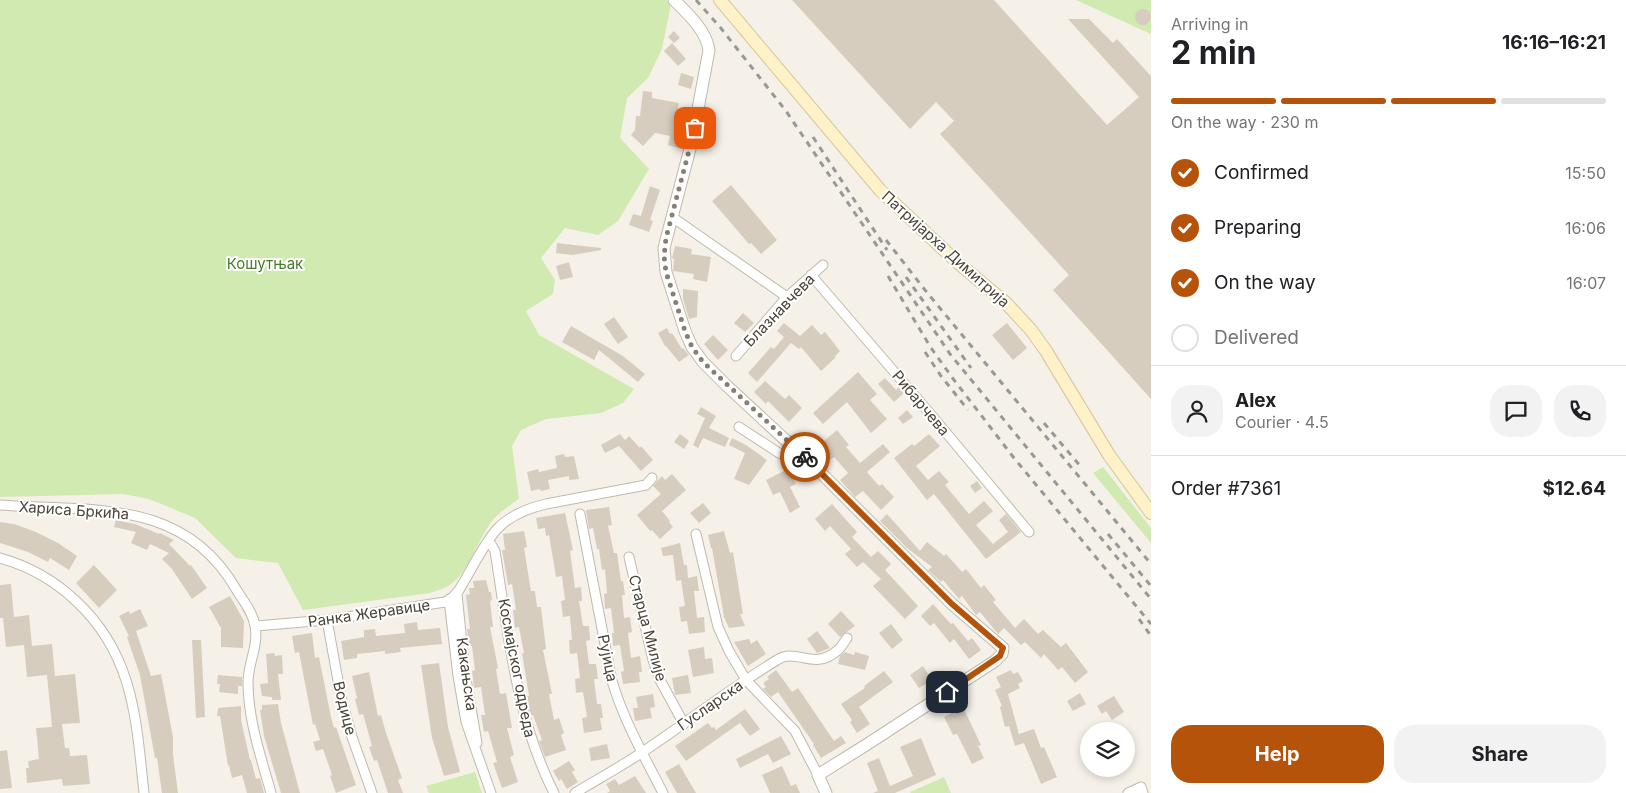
<!DOCTYPE html>
<html lang="en">
<head>
<meta charset="utf-8">
<style>
  body { margin:0; font-family:Inter,sans-serif; background:#f2f2f2; color:#202124; height:100vh; display:flex; flex-direction:column; font-size:19px; white-space:nowrap }
  * { box-sizing:border-box; margin:0 }
  p { font-size:16px; color:#757577 }
  .icon { flex:none; width:28px; height:28px; fill:none; stroke:currentColor; stroke-width:2; stroke-linecap:round; stroke-linejoin:round }
  .map { position:relative; flex:1; overflow:hidden }
  .sheet { display:flex; flex-direction:column; background:#fff; width:475px }
  .sheet>* { flex:none }
  .fabs { position:absolute; left:1080px; top:722px; display:grid; gap:10px }
  .fabs a { display:grid; place-items:center; width:55px; height:55px; border-radius:50%; background:#fff; box-shadow:0 2px 8px #0003; font-size:25px }
  .pin { position:absolute; display:grid; place-items:center; width:42px; height:42px; color:#fff; margin:-21px; border-radius:10px; box-shadow:0 2px 8px #0006 }
  .courier { position:absolute; display:grid; place-items:center; width:50px; height:50px; margin:-25px; border:4px solid #b45309; border-radius:50%; background:#fff; color:#222; box-shadow:0 1px 6px #0007 }
  .summary em { font-style:normal; font-weight:700 }
  .summary div { display:flex; flex-direction:column-reverse }
  .summary { display:flex; align-items:center; justify-content:space-between; height:85px; padding:0 20px }
  h1 { font-size:32px; font-weight:700; line-height:38px }
  .bar { display:grid; grid-template-columns:repeat(4,1fr); gap:8px 5px; align-content:center; height:60px; padding:0 20px }
  .bar i { height:6px; border-radius:4px; background:#e0e0e0 }
  .bar .current { background:#b45309 }
  .bar p { grid-column:span 4 }
  .line { display:flex; align-items:center; gap:12px; padding:0 20px; border-top:1px solid #e0e0e0 }
  .line div { flex:1 }
  .round { display:grid; place-items:center; flex:none; width:52px; height:52px; border-radius:20px; background:#f2f2f2 }
  ol { padding:0 20px; list-style:none }
  li { display:flex; align-items:center; gap:15px; height:55px }
  li p { margin-inline-start:auto }
  li .icon { padding:5px; border-radius:50%; background:#b45309; color:#fff; stroke-width:4 }
  li:last-child { color:#757577 }
  li i { width:28px; height:28px; border:2px solid #e0e0e0; border-radius:50% }
  .cta { display:flex; gap:10px; margin-top:auto; padding:10px 20px }
  .cta a { flex:1; height:58px; border-radius:20px; background:#b45309; color:#fff; font-size:20px; font-weight:700; line-height:58px; text-align:center }
  .cta a+a { background:#f2f2f2; color:#202124 }
  main { display:flex; flex:1; min-height:0 }
  .map>svg:first-child { display:block }
</style>
</head>
<body>
<main>
<div class="map">
<svg width="1151" height="793" viewBox="0 0 1151 793">
  <rect width="100%" height="100%" fill="#f5f1e9"/>
  <path fill="#d0eab1" d="M0 0H666L671 4 662 49 648 78 627 98 620 138 649 169 618 221 598 235 565 228 541 258 555 280 553 294 526 311 539 335 634 389 623 403 601 413 546 419 521 430 512 446 519 499C509 506 499 512 492 521 478 539 467 576 448 586 443 589 435 591 430 593L303 610 278 563 236 558 195 518 149 499 123 494 0 497Z
    M1076 0H1151V34Z
    M1103 467 1151 528V543L1093 473Z
    M475 772 482 793H429L426 786Z
    M944 777 951 793H911L910 792Z"/>
  <path fill="#d7cdbe" d="M792 0H994L1107 125 1139 97 1068 19H1089L1113 43 1117 39 1151 76V399L1053 290 1069 275 940 134 954 121 936 102 910 129Z
    M1135 17a8 8 0 1 1 16 0a8 8 0 1 1-16 0Z
    M674 31 680 38 674 43 668 37Z
    M672 43 686 59 678 66 664 51Z
    M681 73 694 77 691 89 678 85Z
    M643 91 652 92V98L679 103 675 124 687 126 682 149 668 145 670 136 655 133 643 146 631 135 635 130 636 116H640Z
    M731 185 777 240 761 254 751 243 749 244 712 201Z
    M650 186 660 190 650 220 653 221 649 232 629 225 633 214 641 216Z
    M557 243 601 248V250L573 255 556 253Z
    M675 246 692 249 691 254 711 257 707 282 693 279 694 274 673 271 674 259 672 258Z
    M569 262 573 277 560 280 556 266Z
    M683 289 698 291 697 317 689 319 683 299Z
    M743 313 754 323 745 332 734 323Z
    M614 317 628 337 618 344 604 324Z
    M784 323 800 336 812 325 821 335 825 332 840 351 835 356 836 357 821 371 801 347 799 349 791 343 757 382 748 373 771 347 774 349 784 337 777 331Z
    M1007 323 1027 348 1013 360 992 335Z
    M571 326 623 356 645 374 638 382 599 350 594 360 562 342Z
    M667 328 670 334 672 333 682 349 683 348 689 355 679 362 666 346H665L658 333Z
    M713 335 728 350 718 360 704 344Z
    M858 372 877 394 870 400 887 419 871 433 847 402 823 424 813 413Z
    M885 378 896 390 899 387 904 393 894 402 878 384Z
    M765 381 785 399 789 395 802 408 789 422 768 401 766 404 754 392Z
    M701 407 716 416 709 428 729 438 725 447 703 438 698 448 693 445 705 418 697 414Z
    M907 410 913 417 903 424 898 418Z
    M837 430 849 445 846 447 860 463 883 444 890 452 867 472 879 486 882 484 894 497 881 510 863 491 855 497 840 480 848 473 834 457 830 460 818 446Z
    M620 434 625 440 629 436 640 448 641 446 653 460 641 471 619 446 605 453 601 445Z
    M680 434 689 441 684 449 674 442Z
    M929 434 940 446 916 466 928 480 939 471 949 482 945 485 969 514 984 501 993 511 976 525 993 544 1008 532 999 520 1006 514 1021 532 986 559 934 494 927 500 894 458 912 444 914 446Z
    M732 438 746 445 767 460 749 485 734 479 745 453 729 445Z
    M564 454 565 457 574 456 579 479 569 480V476L548 480 550 489 541 491 540 489 531 491 527 472 538 469 539 472 557 468 555 456Z
    M788 469 796 484 790 487 800 507 790 513 780 492 773 495 766 480Z
    M672 474 686 490 662 511 670 521 669 522 673 527 660 539 652 530 650 531 637 515 661 494 653 486 658 480 662 476 665 480Z
    M977 481 982 488 975 493 970 486Z
    M703 503 711 513 699 523 690 513Z
    M832 504 857 532 852 537 871 557 878 551 891 564 885 570 918 606 905 619 873 586 881 579 863 562 857 567 845 554 851 549 830 526 825 531 815 519Z
    M609 507 612 525 608 526 614 553H617L621 581H623L625 595H622L624 618 630 617 632 632 628 633 631 658 640 656 642 672H639L640 682 623 684 621 672 624 671 620 645 613 646 612 633H614L611 608 605 609 604 594 607 593 605 569 602 570 599 549H597L593 528 589 529 586 510Z
    M565 513 573 550 570 551 575 588 581 587 582 601H579L583 626H589L590 640 586 641 589 664H596L598 679H594L597 704H601L603 718H600L602 730 584 733 582 718 587 717 583 692 576 693 575 679 580 678 577 653 570 654 569 640H572L570 616 563 617 561 601 565 600 562 576 556 577 549 535 546 536 545 528 538 529 536 518Z
    M887 514 920 551 927 542 944 556 946 554 962 572 966 569 981 588 984 585 996 600 993 602 1015 628 1024 619 1038 634 1043 630 1061 647 1066 643 1088 672 1075 683 1062 667 1058 670 1044 654 1041 658 1025 642 1021 645 1004 628 998 634 980 612 976 615 962 596 959 599 943 580 941 582 928 570 932 567 907 548 880 521Z
    M116 520 135 524 159 534 160 533 174 540 169 544 190 566 191 565 207 588 192 599 172 569 162 559 169 553 150 544 147 550 131 543 136 532 114 527Z
    M0 522 14 524 36 532 58 543 77 556 69 570 50 558 48 562 28 552 0 543Z
    M524 531 527 547 524 548 531 591H535L537 607H541L546 649 543 650 552 694H549L554 720 559 718 564 733 561 735 566 750 545 757 539 741 542 740 533 715H531L527 699V696H529L522 653H524L519 627 515 628 513 610H516L512 584 508 585 502 550H505L503 534Z
    M724 531 730 553 733 552 743 614H740L745 626 729 628 724 617 712 548H711L708 535Z
    M680 543 684 565H687L688 578 697 576 699 591H694L697 618 704 617 705 632 689 634 687 621 681 622 679 607 685 606 681 580 676 581 673 555 663 556 661 548Z
    M94 565 117 590 99 608 76 583Z
    M486 580 489 592H491L492 600 490 601 493 627H490L498 668 496 669 500 694 506 693 512 728H507L514 755 510 757 518 782 502 788 493 763 497 762 488 731 484 732 481 715H485L481 687 474 688 472 671 475 670 472 646H469L467 629H470L466 595 470 594 469 588H474L473 581Z
    M11 584 14 617 29 615 32 646 52 644 55 676 75 674 80 723 62 724 65 748H69L70 756 87 755 90 784 63 786 62 779 27 783 26 768H29L28 761 39 759 36 728 52 727 47 675 27 677 24 645 6 647 3 618H0V585Z
    M230 596 244 621 243 648 221 647V628L209 607Z
    M933 604 951 624 953 623 968 641 972 638 981 650 969 659 954 639 950 643 934 623 930 626 921 616Z
    M140 609 148 626 136 631 151 676 161 674 173 737V755L178 793H162L157 758H155L140 675 127 637 129 636 119 616 129 611 130 614Z
    M841 611 855 626 840 637 828 624Z
    M417 622 418 630 440 628 442 644 400 648 401 652 385 654V651L357 654V658L344 660 341 641 364 637V630L375 629 376 636 405 633 404 624Z
    M891 624 903 640 892 649 879 633Z
    M817 631 830 648 817 653 807 639Z
    M312 633 315 658 319 657 331 717 334 728 336 727 356 785 336 793 330 776 332 775 323 749 316 751 313 742 320 740 315 724 313 725 299 652 295 653 292 636Z
    M749 639 751 644 757 640 766 654 748 666 734 642Z
    M192 640H201L205 717 196 718Z
    M704 647 705 659 712 658 714 673 693 677 688 650Z
    M845 652 854 655 855 652 869 656 865 670 838 664 840 656Z
    M274 653 275 656 282 655 283 674H278L281 700H272V697L262 696 260 684 268 683 266 654Z
    M439 663 448 727 460 772 444 776 432 738 421 665Z
    M923 666 932 680 919 688 910 675Z
    M776 670 792 692 798 688 834 741 841 736 846 743 821 758 813 745 814 744 778 692 771 697 763 689 766 687 763 683 769 679 767 677Z
    M1011 670 1013 674 1018 672 1023 681 1018 684 1020 688 1008 694 1019 734 1034 729 1041 748 1044 747 1057 777 1041 784 1024 743 1015 746 1009 726 1005 727 1000 707 1002 706 995 690 1001 687 996 677Z
    M884 671 893 682 859 707 870 724 857 733 850 722 852 720 841 704 865 688 864 686Z
    M369 672 378 716 381 715 386 733 402 778 398 780 403 793H388L377 760 374 761 369 747 372 746 363 714 359 715 355 699 357 698 352 676Z
    M218 675 242 677V686H238V694L219 692 220 684H217Z
    M688 675 691 693 675 695 672 678Z
    M1080 693 1086 704 1073 711 1067 701Z
    M653 694 655 707 650 708 652 718 635 721 633 708H638L636 697Z
    M1114 696 1124 712 1112 720 1106 711 1102 714 1097 706Z
    M278 704 281 723 300 793H281L264 736 260 710H262V705Z
    M241 706V720L250 760H251L256 779 260 778 264 793H247L242 775 232 778 229 765 228 766 220 716H217L218 708Z
    M963 707 981 745 978 746 984 758 972 764 957 734 953 735 944 717Z
    M745 709 760 729 750 736 740 723 686 761 675 746 708 723 712 728 714 727 716 730Z
    M781 736 791 754 773 763 768 754 740 768 736 759Z
    M921 738 936 775 895 793H873L878 791 867 763 879 758 890 786 913 776 900 747Z
    M607 744 610 758 591 761 589 748Z
    M7 750 12 788 0 789V751Z
    M569 761 575 770 572 772 578 782 567 789 561 779 559 781 553 771Z
    M679 764 696 793H677L665 772Z
    M782 766 791 786 796 784 800 793H770L762 775Z
    M635 776 646 793H607L610 791 606 784 615 779 619 785Z"/>
  <g fill="none" stroke-linecap="round" stroke-linejoin="round">
    <g stroke="#c1b9ab" stroke-width="11">
      <path id="minor" d="M672 217 787 297
        M811 275 933 417 1029 532
        M736 356 787 297 823 265
        M739 427 779 453 810 463
        M0 505C91 512 183 497 236 589 243 601 253 612 255 626 259 645 248 663 248 682 248 720 261 757 271 793
        M580 514 612 681C624 721 644 756 663 793
        M696 534 718 627 729 651 746 680 795 731 818 775
        M489 541 495 551C508 633 516 718 554 793
        M629 557 653 660 660 680 684 724
        M0 558C29 566 54 580 76 601 134 655 136 719 144 793
        M457 594 465 673 477 743
        M449 600 458 676 466 722 491 793
        M327 620 341 697 352 737 372 793
        M256 626 327 620 445 602 453 597 459 590C471 571 483 544 498 528 511 515 529 508 546 504L646 485 652 478
        M575 793C598 779 622 766 644 751 689 721 731 688 777 660 797 647 813 672 838 650 842 647 844 642 847 638
        M1128 793 1141 787 1143 793"/>
    </g>
    <g stroke="#c1b9ab" stroke-width="13">
      <path id="tertiary" d="M674 0C688 14 706 30 709 50L692 141 664 248 666 272 685 331 692 347 703 362 726 385 819 471 952 604 1003 648 1002 654 995 661 866 745 818 775 826 793"/>
    </g>
    <g stroke="#d6c698" stroke-width="14">
      <path id="secondary" d="M720 0 880 190 957 262 1006 303 1031 330 1046 351 1109 455 1151 513"/>
    </g>
    <use href="#minor" stroke="#fff" stroke-width="9"/>
    <use href="#tertiary" stroke="#fff" stroke-width="11"/>
    <use href="#secondary" stroke="#fff2c8" stroke-width="12"/>
    <path stroke="#989898" stroke-width="3" stroke-dasharray="6 6" stroke-linecap="butt" d="M696 0 720 27 786 111 950 354 1151 599
      M813 137 887 250
      M886 240 925 290 1151 564
      M888 276 931 348 954 380 1014 458 1151 624
      M906 277 971 368
      M925 352 941 376 968 410
      M1044 423 1081 467
      M1108 534 1151 586
      M1139 619 1151 636"/>
  </g>
  <g fill="none" stroke-linecap="round" stroke-linejoin="round">
    <path stroke="#857f75" stroke-width="5" stroke-dasharray="0 9" d="M695 128 666 238 664 256 666 272 685 331 692 347 703 362 805 457"/>
    <path stroke="#b45309" stroke-width="6" d="M805 457 952 604 1003 648 1000 656 947 692"/>
  </g>
  <g text-anchor="middle" dominant-baseline="central" stroke-width="4" stroke-linejoin="round" paint-order="stroke">
    <g font-size="15" fill="#494237" stroke="#fff">
      <text transform="translate(946 249) rotate(42)">Патријарха Димитрија</text>
      <text transform="translate(779 310) rotate(-46)">Блазнавчева</text>
      <text transform="translate(921 403) rotate(50)">Рибарчева</text>
      <text transform="translate(74 510) rotate(4)">Хариса Бркића</text>
      <text transform="translate(369 613) rotate(-8)">Ранка Жеравице</text>
      <text transform="translate(648 628) rotate(75)">Старца Милије</text>
      <text transform="translate(608 658) rotate(78)">Рујица</text>
      <text transform="translate(517 668) rotate(79)">Космајског одреда</text>
      <text transform="translate(467 674) rotate(82)">Какањска</text>
      <text transform="translate(710 705) rotate(-35)">Гусларска</text>
      <text transform="translate(345 708) rotate(76)">Водице</text>
    </g>
    <g font-size="15" fill="#477d28" stroke="#fff">
      <text x="265" y="263">Кошутњак</text>
    </g>
  </g>
</svg>
<div class="fabs">
<a><svg class="icon" aria-label="layers" viewBox="0 0 24 24"><path d="M12 4l9 5-9 5-9-5zM3 14l9 5 9-5"/></svg></a>
</div>
<div class="pin" style="left:695px;top:128px;background:#ea580c"><svg class="icon" aria-label="bag" viewBox="0 0 24 24"><path d="M5 8h14l-1 12H6zM9 8a3 3 0 0 1 6 0"/></svg></div>
<div class="pin" style="left:947px;top:692px;background:#1f2937"><svg class="icon" aria-label="home" viewBox="0 0 24 24"><path d="M3 11l9-7 9 7M6 9v11h12V9"/></svg></div>
<div class="courier" style="left:805px;top:457px"><svg class="icon" aria-label="bike" viewBox="0 0 24 24"><circle cx="6" cy="16" r="4"/><circle cx="18" cy="16" r="4"/><path d="M6 16l4-8h5l3 8M10 8l3 8H6M13 5h3"/></svg></div>
</div>
<section class="sheet">
<div class="summary"><div><h1>2 min</h1><p>Arriving in</p></div><em>16:16–16:21</em></div>
<div class="bar"><i class="current"></i><i class="current"></i><i class="current"></i><i></i><p>On the way · 230 m</p></div>
<ol>
<li><svg class="icon" aria-label="check" viewBox="0 0 24 24"><path d="M5 12l5 5 9-10"/></svg>Confirmed<p>15:50</p></li>
<li><svg class="icon" aria-label="check" viewBox="0 0 24 24"><path d="M5 12l5 5 9-10"/></svg>Preparing<p>16:06</p></li>
<li><svg class="icon" aria-label="check" viewBox="0 0 24 24"><path d="M5 12l5 5 9-10"/></svg>On the way<p>16:07</p></li>
<li><i></i>Delivered</li>
</ol>
<div class="line" style="height:90px"><a class="round"><svg class="icon" aria-label="person" viewBox="0 0 24 24"><circle cx="12" cy="8" r="4"/><path d="M4 21q1-7 8-7t8 7"/></svg></a><div><b>Alex</b><p>Courier · 4.5</p></div><a class="round"><svg class="icon" aria-label="chat" viewBox="0 0 24 24"><path d="M4 5h16v11H9l-5 4z"/></svg></a><a class="round"><svg class="icon" aria-label="phone" viewBox="0 0 24 24"><path d="M5 4h4l2 5-3 2q2 4 5 5l2-3 5 2v4C11 20 4 13 5 4z"/></svg></a></div>
<div class="line" style="height:65px"><div>Order #7361</div><b>$12.64</b></div>
<div class="cta"><a>Help</a><a>Share</a></div>
</section>
</main>
</body>
</html>
